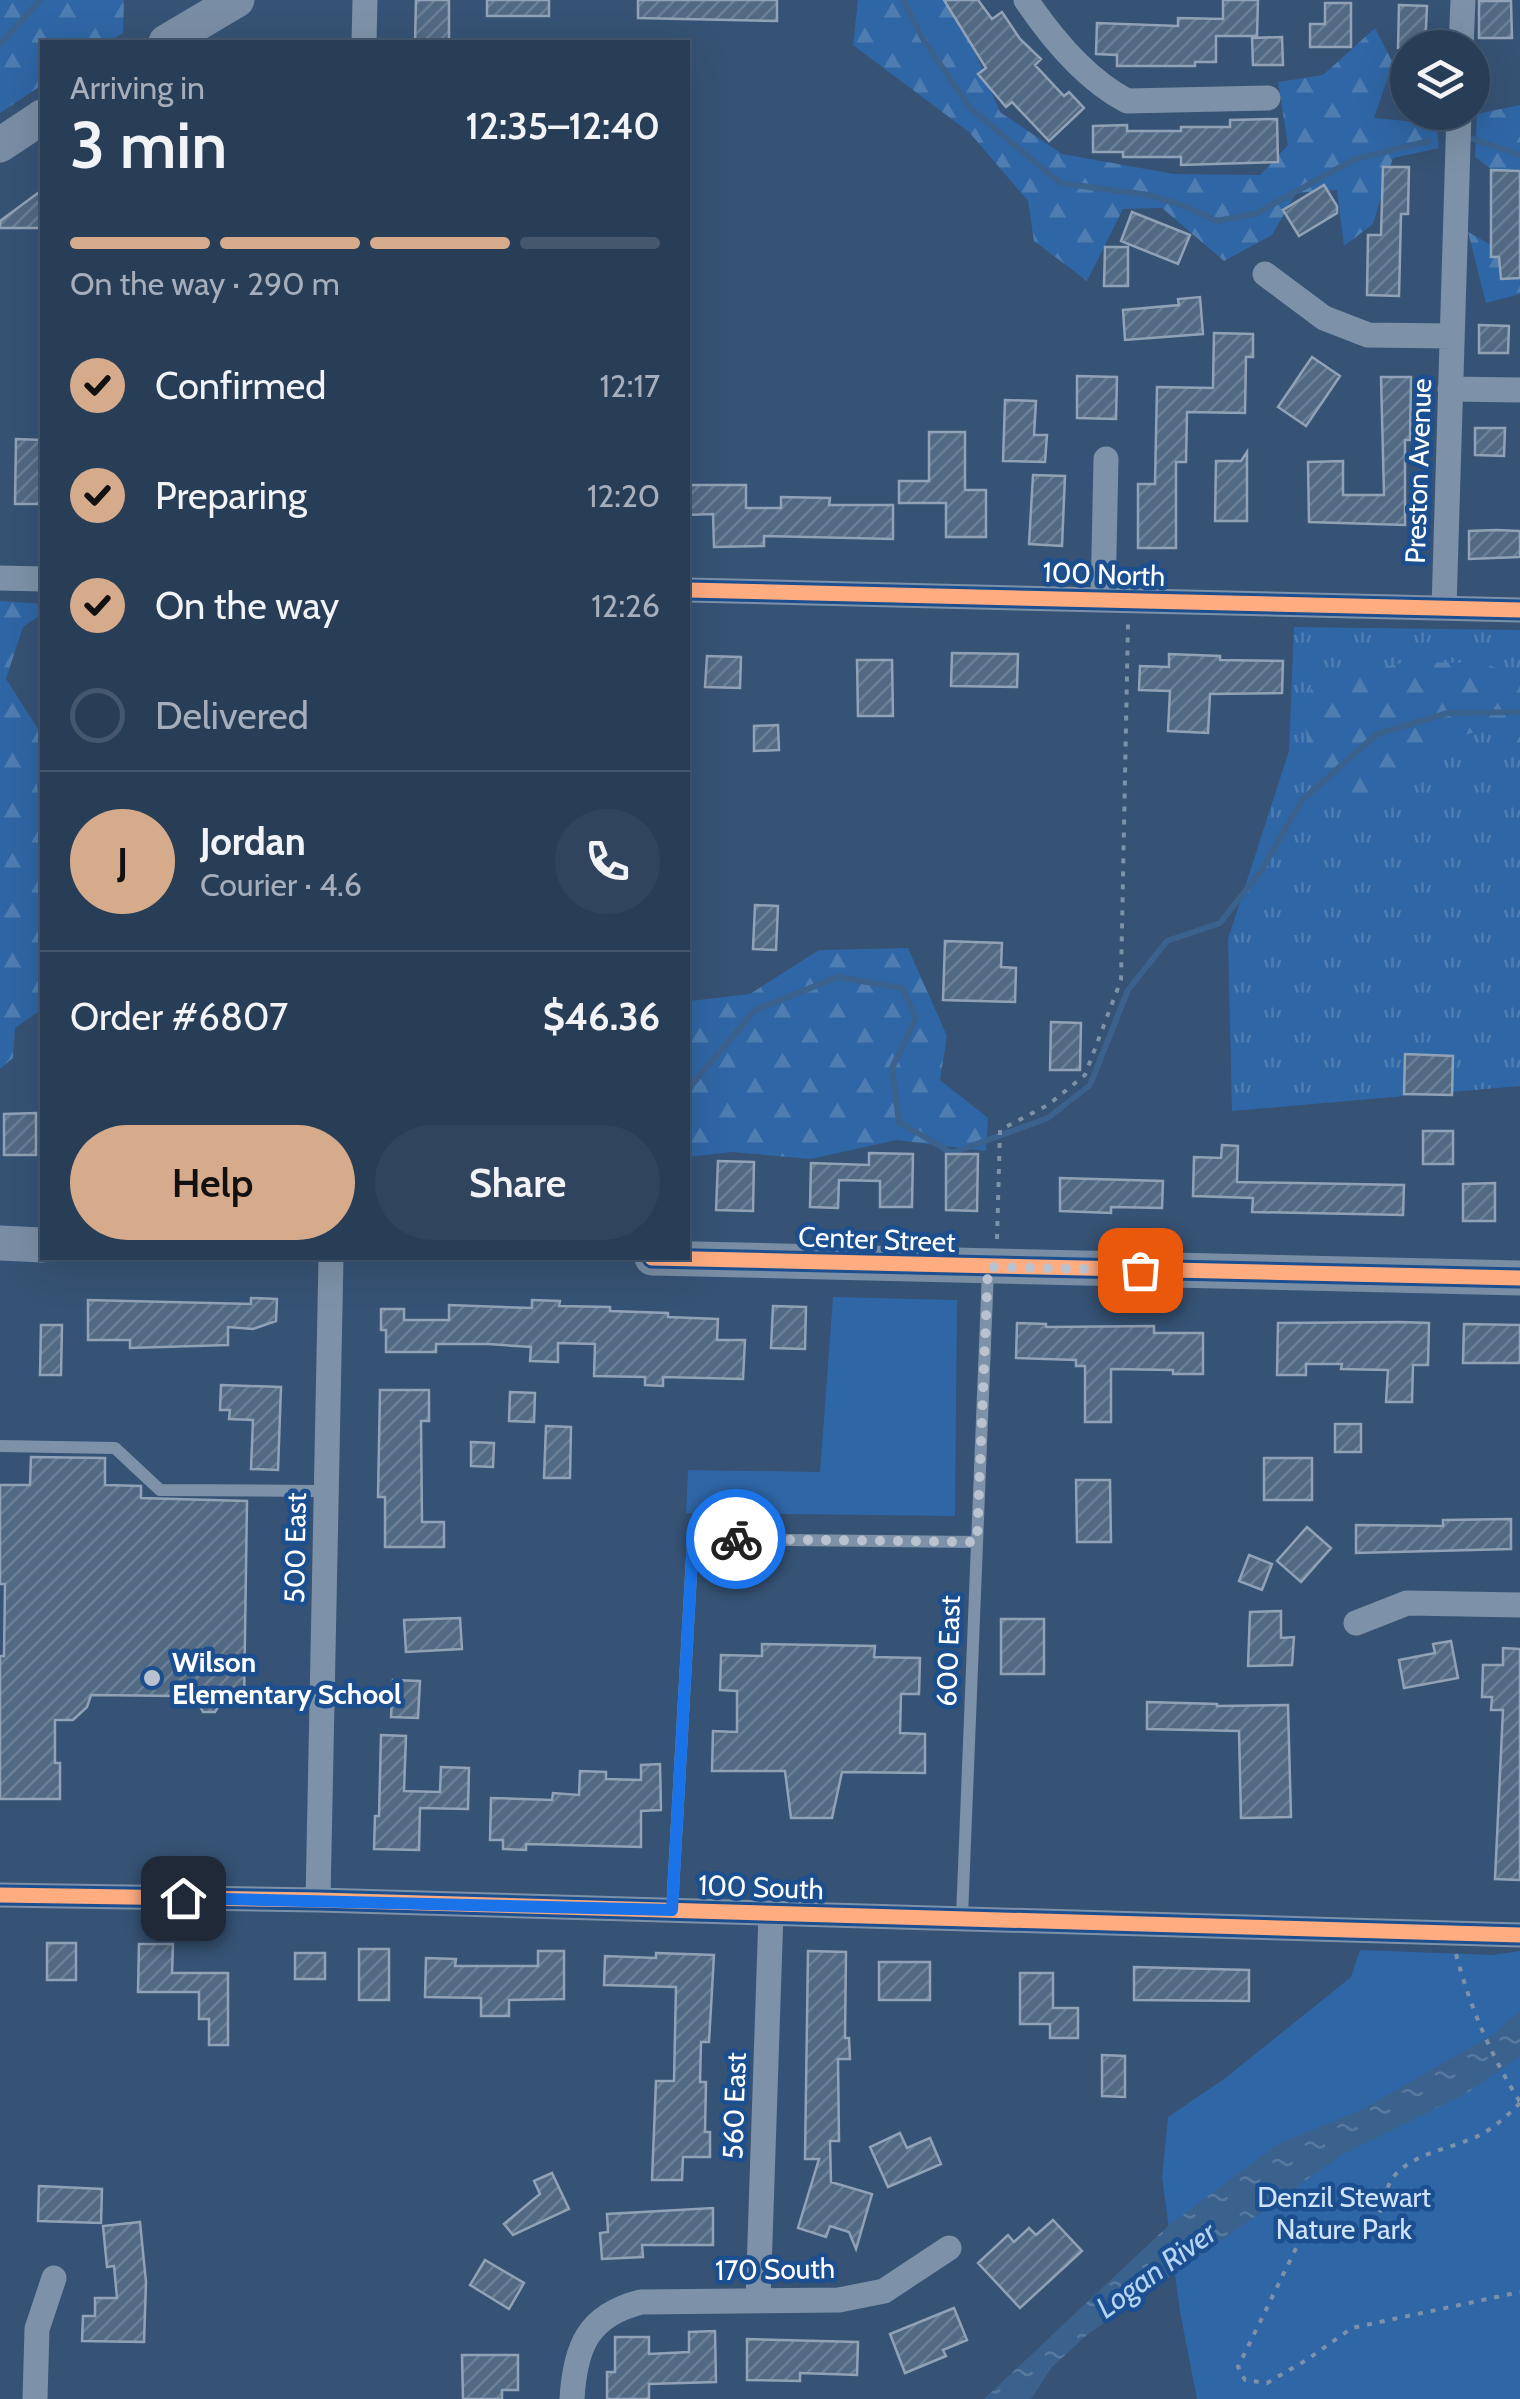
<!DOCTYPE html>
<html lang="en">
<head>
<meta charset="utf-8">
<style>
  body { margin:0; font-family:Cabin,sans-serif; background:#30455d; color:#f1f3f6; height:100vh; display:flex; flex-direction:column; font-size:38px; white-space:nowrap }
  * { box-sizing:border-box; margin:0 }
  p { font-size:32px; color:#a5aeba }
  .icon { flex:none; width:55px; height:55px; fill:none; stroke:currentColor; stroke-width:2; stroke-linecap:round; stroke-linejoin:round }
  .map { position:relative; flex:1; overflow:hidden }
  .side { position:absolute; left:40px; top:40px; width:650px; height:1220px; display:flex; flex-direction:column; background:#283e57; border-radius:0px; box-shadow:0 10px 40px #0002,0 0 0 2px #44576d }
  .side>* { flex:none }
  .fabs { position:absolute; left:1390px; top:30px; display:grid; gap:20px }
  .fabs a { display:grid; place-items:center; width:100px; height:100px; border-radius:50%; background:#283e57; box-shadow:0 10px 40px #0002,0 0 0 2px #44576d; font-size:50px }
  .pin { position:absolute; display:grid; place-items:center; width:85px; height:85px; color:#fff; margin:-42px; border-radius:20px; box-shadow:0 5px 15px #0006 }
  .courier { position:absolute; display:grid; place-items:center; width:100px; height:100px; margin:-50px; border:8px solid #1a73e8; border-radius:50%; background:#fff; color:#222; box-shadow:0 2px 12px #0007 }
  .summary em { font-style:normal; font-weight:600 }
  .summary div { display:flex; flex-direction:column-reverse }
  .summary { display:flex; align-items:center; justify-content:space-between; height:170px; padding:0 30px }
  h1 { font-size:65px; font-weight:600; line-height:75px }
  .bar { display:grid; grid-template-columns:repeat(4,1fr); gap:15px 10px; align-content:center; height:120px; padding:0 30px }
  .bar i { height:12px; border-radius:8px; background:#44576d }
  .bar .selected { background:#d6ab8b }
  .bar p { grid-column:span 4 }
  .line { display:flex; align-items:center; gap:25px; padding:0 30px; border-top:2px solid #44576d }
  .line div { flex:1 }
  .round { display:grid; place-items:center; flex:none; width:105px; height:105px; border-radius:52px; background:#30455d }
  ol { padding:0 30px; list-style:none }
  li { display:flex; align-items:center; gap:30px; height:110px }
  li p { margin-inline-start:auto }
  li .icon { padding:10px; border-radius:50%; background:#d6ab8b; color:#111; stroke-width:4 }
  li:last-child { color:#a5aeba }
  li i { width:55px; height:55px; border:5px solid #44576d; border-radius:50% }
  .action { display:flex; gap:20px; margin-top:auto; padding:20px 30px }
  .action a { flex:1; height:115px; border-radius:60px; background:#d6ab8b; color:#111; font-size:40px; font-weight:600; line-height:115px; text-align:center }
  .action a+a { background:#30455d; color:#f1f3f6 }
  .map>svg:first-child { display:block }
</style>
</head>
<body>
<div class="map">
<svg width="1520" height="2399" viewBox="0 0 1520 2399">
  <defs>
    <pattern id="grass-tufts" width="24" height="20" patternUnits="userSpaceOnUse" patternTransform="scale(2.5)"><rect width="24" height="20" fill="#2f66a5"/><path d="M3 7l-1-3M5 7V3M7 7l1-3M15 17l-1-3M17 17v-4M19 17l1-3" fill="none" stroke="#4e7db2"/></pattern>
    <pattern id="forest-firs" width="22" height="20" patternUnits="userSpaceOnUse" patternTransform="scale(2.5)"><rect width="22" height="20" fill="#2f66a5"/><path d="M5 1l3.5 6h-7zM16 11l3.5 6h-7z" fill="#4e7db2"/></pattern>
    <pattern id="water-ripples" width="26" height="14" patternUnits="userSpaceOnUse" patternTransform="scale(2.5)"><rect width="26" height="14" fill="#3b618d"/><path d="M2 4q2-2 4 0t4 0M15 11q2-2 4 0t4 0" fill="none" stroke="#58799e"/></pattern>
    <pattern id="building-hatch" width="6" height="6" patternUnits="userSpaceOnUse" patternTransform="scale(2.5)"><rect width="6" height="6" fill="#526984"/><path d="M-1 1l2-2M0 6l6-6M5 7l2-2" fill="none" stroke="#6c8096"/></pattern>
  </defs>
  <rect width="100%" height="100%" fill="#365274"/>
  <path fill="url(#grass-tufts)" d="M1294 627 1520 630V1086L1232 1111 1228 939 1289 751Z"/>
  <path fill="url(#forest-firs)" d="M0 0H124L123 33 108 42H42V85L0 113Z
    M858 0H942L963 23 1000 112 1062 154 1174 174 1260 175 1288 145 1278 82 1323 75 1375 28 1393 63 1374 118 1436 124 1439 148 1393 158 1373 224 1344 246 1337 190 1296 193 1272 235 1224 261 1162 208 1123 209 1087 281 1034 241 1028 201 969 132 853 45Z
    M1520 105V191L1475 157 1477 114Z
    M1468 232 1520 261V294L1486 303Z
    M0 601 42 604V614L23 627 6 679 42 735V778L37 782 42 842V1009L15 1028 13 1058 0 1069Z
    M1405 662 1483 663 1520 676V746L1491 728 1429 744 1370 805 1314 801 1304 716 1317 666 1354 675Z
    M908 948 947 1036 940 1080 988 1118 986 1151 896 1140 811 1159 732 1152 688 1157 690 1001 750 994 819 950Z"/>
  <path fill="#2f66a5" d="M833 1297 957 1300 955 1516 686 1513 688 1470 820 1472Z
    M1360 1950 1492 1955 1520 1951V2399H1197L1180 2312 1162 2177 1168 2117 1224 2079 1351 1977Z"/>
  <path fill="url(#water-ripples)" d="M1520 2011V2056L1467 2093 1343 2154 1087 2335 1052 2367 1031 2399H984L1168 2226 1278 2144 1363 2109 1494 2034Z"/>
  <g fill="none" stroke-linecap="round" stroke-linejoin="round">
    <path stroke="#3b618d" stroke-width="6" d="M903 0 924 41 970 108 1060 183 1149 195 1187 207 1217 221 1257 213 1355 159 1429 141
      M0 44 40 0
      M1473 139 1520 155
      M688 1089 755 1010 838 977 902 988 916 1018 892 1068 899 1122 952 1153 1048 1118 1090 1085 1128 990 1167 941 1220 923 1261 871 1302 800 1377 734 1448 713 1520 712"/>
  </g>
  <path fill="url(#building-hatch)" stroke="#92a2b6" stroke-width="2.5" d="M416 0H449V42H415Z
    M487 0H549V16H487Z
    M638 0H777V21L638 18Z
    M944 0H978L992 19 1002 12 1020 39 1041 59 1035 65 1064 96 1069 92 1084 108 1049 141 1012 102 1006 107 978 74 986 68Z
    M1223 0H1258L1257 36H1216V62H1195V66H1117V55L1096 54 1097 23 1178 26V18L1223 19Z
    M1479 1H1511L1512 38H1479Z
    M1325 3H1351V47H1310V24H1325Z
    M1399 5 1427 6 1425 48H1398Z
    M1282 37 1283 65H1253L1252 38Z
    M1277 119 1278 162 1181 165V157H1123V152H1093V126L1127 125V131H1181V127H1230V120Z
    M1383 167H1409L1408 214H1401L1399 296 1367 295 1368 235H1381Z
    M1491 170 1520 171V278L1501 279 1499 257H1491Z
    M1324 185 1337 206V213L1299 236 1283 210Z
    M42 190V228H0V221Z
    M1132 212 1190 235 1178 264 1121 241Z
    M1105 247H1128V286H1104Z
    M1200 297 1203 334 1125 340 1123 310 1179 305 1178 299Z
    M1479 325 1509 326 1508 353H1479Z
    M1214 333 1253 334V357H1246L1245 413 1187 412 1186 462H1176V548H1138V484H1155L1157 387 1213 388Z
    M1312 357 1340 376 1306 426 1278 407Z
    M1077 376 1117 377 1116 419 1077 418Z
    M1381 377H1411L1410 440H1405V525L1309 522 1308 462 1343 461V495H1384Z
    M1005 400 1036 401 1034 435H1047L1045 462 1003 461Z
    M1475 428H1505L1504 456 1475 455Z
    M929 432H965V490H986V537H946V503H899V481H929Z
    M16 439 42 440V504H15Z
    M1247 452V521H1215L1216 461H1241Z
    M1033 475 1065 476 1062 546 1029 544Z
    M688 485H746V508H781V497L830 498 829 505H893V539L764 536V546L714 547 713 514 688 515Z
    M1496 530 1520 531V557L1469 559V531Z
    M952 653 1018 654 1017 687 951 686Z
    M1169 654 1220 656V660L1283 661 1282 693 1210 694 1208 733 1168 731 1170 691 1139 690 1140 666 1169 667Z
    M707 656 741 657 740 688 705 687Z
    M857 660H892L893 716H858Z
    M778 725 779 750 754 751V726Z
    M755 905 778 906 776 950 753 949Z
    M945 941 1002 943 1001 967 1016 968 1015 1002 943 1000Z
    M1051 1022 1081 1023 1080 1070H1050Z
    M1405 1054 1453 1056 1452 1095 1404 1094Z
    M36 1113V1155H4V1114Z
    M1423 1131H1453V1164H1423Z
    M1222 1145 1238 1146 1237 1182 1404 1185 1403 1215 1252 1212 1253 1198 1193 1196 1194 1157 1221 1158Z
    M869 1153 913 1154 912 1207H880V1181L839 1180 838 1208 810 1207 811 1163 869 1165Z
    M946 1154H978L977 1211 946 1210Z
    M718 1161 754 1162 753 1211 716 1210Z
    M1060 1178 1163 1181 1162 1208 1111 1207V1213L1060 1211Z
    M1495 1183V1221H1463V1184Z
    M251 1298 277 1299 276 1321 253 1329 228 1327V1345L130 1348V1340H88V1300L251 1304Z
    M532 1300 560 1301 559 1306 610 1307V1311L668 1313V1317L718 1319 717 1340H745L743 1379 663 1377V1386L645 1385V1377L594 1376 595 1344 558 1343V1362L530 1361 531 1347 488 1344H436V1352H386V1330H381V1309H404V1320H449V1305L532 1308Z
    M773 1306 806 1307 805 1349 771 1348Z
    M1401 1322 1429 1323 1428 1365H1413L1412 1402H1386L1388 1370 1341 1369 1342 1364H1306V1375H1277L1278 1323Z
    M1017 1323 1046 1324V1327L1154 1326V1333H1203V1374H1173V1370L1111 1369V1422H1085V1366H1076V1360L1016 1358Z
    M1464 1324 1520 1325V1363H1463Z
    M41 1325H62L61 1375H40Z
    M221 1385 281 1387 278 1470 251 1469 253 1420 229 1419 230 1410H220Z
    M380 1390H429V1421H421L422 1522H444V1547H385V1497H378Z
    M510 1392 535 1393 534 1422 509 1421Z
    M1335 1424H1361V1452H1335Z
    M546 1426 571 1427 570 1478H544Z
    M471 1442 494 1443 493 1467 471 1466Z
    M31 1457 105 1458V1485L141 1486V1498L247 1501 244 1703 221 1702 215 1712H203L198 1702 177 1701V1696L91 1695 87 1707 73 1720H55V1763H60V1799H0V1656H4L5 1584H0V1485H30Z
    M1264 1458H1312V1500H1264Z
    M1076 1480H1110L1111 1542H1077Z
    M1511 1519V1549L1356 1553V1525L1443 1526V1520Z
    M1307 1527 1331 1548 1301 1582 1277 1561Z
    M1249 1555 1272 1564 1262 1590 1239 1581Z
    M1281 1611V1638L1294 1637 1292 1665 1248 1666 1250 1612Z
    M460 1618 462 1649 406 1652 404 1620Z
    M1001 1619H1044V1674H1001Z
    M1451 1641 1458 1678 1404 1688 1399 1660 1435 1653 1433 1644Z
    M762 1644 875 1646 874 1657 920 1658 919 1694H901L900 1733 925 1734V1773L842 1772 832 1818H791L785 1771H712L713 1731 737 1732V1691L720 1690 721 1655 762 1656Z
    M1503 1648 1520 1649V1880L1495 1879 1503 1710H1491L1492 1697H1482L1483 1665H1503Z
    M393 1680 420 1681 418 1718 391 1717Z
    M1147 1702 1217 1704V1706L1288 1705 1291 1817 1241 1818 1239 1731 1147 1729Z
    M381 1735 406 1736 404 1791 440 1792 441 1767 469 1768 468 1809 420 1808 419 1850 374 1849 375 1816H379Z
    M660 1764 661 1810 641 1811V1847L526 1844V1850L503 1849V1840H490L491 1798 552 1800 553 1793 579 1795 580 1771 606 1772V1779L641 1780V1765Z
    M47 1943H76V1980H47Z
    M139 1944H173L172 1973H228V2045H209V2019H199V1992H138Z
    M359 1949H389V2000H359Z
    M538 1951H564V1999L509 2000V2016H481V1998L425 1997 426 1958 456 1959 455 1966H538Z
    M808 1951 846 1952 845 2038H849L850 2059H838L839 2141H830L831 2182 872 2194 856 2249 849 2232 830 2226 826 2237 798 2228 819 2159H805Z
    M295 1953H325V1979H295Z
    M656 1953 714 1955 709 2042H701L700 2082H706L705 2132H710V2157H683L682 2180H652L656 2081H674L676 1987 604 1985 605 1956 656 1958Z
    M879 1962H930V2000H879Z
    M1134 1967 1249 1970V2001L1134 2000Z
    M1020 1973H1053V2008H1078V2038H1050V2024H1020Z
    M1102 2055 1125 2056V2097L1102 2096Z
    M900 2133 907 2148 930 2138 941 2164 888 2187 870 2147Z
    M552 2173 569 2209 513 2235 504 2224 540 2194 534 2181Z
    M39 2186 102 2189 101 2223 38 2221Z
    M713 2208V2245H642L643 2257 602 2259 600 2233 608 2232 607 2214Z
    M1053 2220 1082 2251 1020 2308 978 2263 1008 2235 1014 2242 1029 2228 1036 2235Z
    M140 2222 146 2282 144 2342 82 2341 83 2316H95V2298H117L114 2266 107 2267 103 2226Z
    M485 2260 524 2283 509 2309 470 2285Z
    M954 2308 967 2340 943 2350 946 2356 905 2373 890 2334Z
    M715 2331 716 2382 649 2384V2399H607V2372H615V2337H649V2354L689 2352V2332Z
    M747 2339 858 2342 857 2375 800 2373V2381L747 2380Z
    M462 2355H518V2390H502V2399H463Z"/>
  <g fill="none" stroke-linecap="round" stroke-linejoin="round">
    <path stroke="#7d92a8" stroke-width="4" stroke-dasharray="5 8" stroke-linecap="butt" d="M997 1239 1000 1130 1048 1105 1085 1075 1121 980 1128 624
      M1456 1954C1470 2007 1491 2056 1520 2102
      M1520 2103C1507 2116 1494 2128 1478 2136 1451 2149 1416 2152 1395 2175 1381 2191 1386 2218 1366 2228 1341 2242 1325 2227 1301 2238L1238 2367 1245 2380 1267 2383 1308 2359 1352 2328 1520 2292"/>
    <path stroke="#7d92a8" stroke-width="12" d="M0 1446 115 1448 160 1490 326 1491
      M672 1910 693 1539 977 1542
      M962 1917 988 1270"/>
    <path stroke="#7d92a8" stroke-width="25" d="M1026 0C1051 37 1087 80 1127 101L1268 98
      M364 42 365 0
      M1461 48 1463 0
      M1265 274 1324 318 1368 335 1451 336
      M1450 389 1520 390
      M0 578 42 579
      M688 590 1520 610
      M1103 598 1106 459
      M1444 608 1459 112
      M1356 1623 1407 1603 1520 1605
      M0 1895 318 1900 1520 1935
      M318 1900 331 1258
      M758 2300 771 1913
      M35 2399 37 2329 54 2278
      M572 2399C575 2347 588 2315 641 2302L839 2300 884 2291 949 2248"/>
    <path stroke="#798da4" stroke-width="35" d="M166 42 237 0
      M0 145 42 117
      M0 1243 42 1245
      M652 1258 1520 1278"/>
    <g stroke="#1b4f8f" stroke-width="21">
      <path id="cycleway" d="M688 590 1520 610
        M652 1258 1520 1278
        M0 1895 318 1900 1520 1935"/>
    </g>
    <use href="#cycleway" stroke="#ffac80" stroke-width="15"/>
  </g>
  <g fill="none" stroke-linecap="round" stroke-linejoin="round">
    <path stroke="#b9c2ce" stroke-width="10" stroke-dasharray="0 18" d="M736 1539 977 1542 988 1267 1140 1270"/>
    <path stroke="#1a73e8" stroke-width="12" d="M183 1898 672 1910 693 1539H736"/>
  </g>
  <circle fill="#b9c2ce" stroke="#1b4f8f" stroke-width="4" cx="152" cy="1678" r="10"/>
  <g text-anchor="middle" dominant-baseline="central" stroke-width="9" stroke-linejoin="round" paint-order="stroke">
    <g font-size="28" fill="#fff" stroke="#1b4f8f">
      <text transform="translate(1418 471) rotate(-88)">Preston Avenue</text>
      <text transform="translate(1104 574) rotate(2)">100 North</text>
      <text transform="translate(877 1239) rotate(2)">Center Street</text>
      <text transform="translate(295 1548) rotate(-89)">500 East</text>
      <text transform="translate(948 1651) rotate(-88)">600 East</text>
      <text transform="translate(761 1887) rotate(2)">100 South</text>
      <text transform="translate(734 2106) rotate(-88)">560 East</text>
      <text transform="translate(775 2269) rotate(-1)">170 South</text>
    </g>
    <g font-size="28" font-weight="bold" fill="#fff" stroke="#1b4f8f" text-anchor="start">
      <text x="172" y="1662">Wilson<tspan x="172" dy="32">Elementary School</tspan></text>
    </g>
    <g font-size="28" fill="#cfe3fa" stroke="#1b4f8f">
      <text x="1344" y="2197">Denzil Stewart<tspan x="1344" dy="32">Nature Park</tspan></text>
    </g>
    <g font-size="30" font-style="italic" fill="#b5d3f5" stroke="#1b4f8f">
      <text transform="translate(1156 2270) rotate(-36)">Logan River</text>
    </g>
  </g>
</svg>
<div class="fabs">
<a><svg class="icon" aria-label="layers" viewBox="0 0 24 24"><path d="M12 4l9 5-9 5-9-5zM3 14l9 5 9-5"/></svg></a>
</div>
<div class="pin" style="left:1140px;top:1270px;background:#ea580c"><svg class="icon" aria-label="bag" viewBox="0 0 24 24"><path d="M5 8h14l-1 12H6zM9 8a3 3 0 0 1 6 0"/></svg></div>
<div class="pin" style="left:183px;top:1898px;background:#1f2937"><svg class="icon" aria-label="home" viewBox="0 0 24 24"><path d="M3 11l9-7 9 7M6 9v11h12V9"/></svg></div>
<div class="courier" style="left:736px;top:1539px"><svg class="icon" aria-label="bike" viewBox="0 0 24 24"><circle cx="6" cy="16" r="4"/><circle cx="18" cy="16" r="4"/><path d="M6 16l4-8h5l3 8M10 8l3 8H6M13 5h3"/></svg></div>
<section class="side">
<div class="summary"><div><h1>3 min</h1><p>Arriving in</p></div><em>12:35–12:40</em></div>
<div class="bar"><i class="selected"></i><i class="selected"></i><i class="selected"></i><i></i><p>On the way · 290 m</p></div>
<ol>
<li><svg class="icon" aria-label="check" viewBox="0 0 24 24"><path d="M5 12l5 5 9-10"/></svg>Confirmed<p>12:17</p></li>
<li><svg class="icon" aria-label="check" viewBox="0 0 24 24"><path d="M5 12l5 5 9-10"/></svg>Preparing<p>12:20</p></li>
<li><svg class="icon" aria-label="check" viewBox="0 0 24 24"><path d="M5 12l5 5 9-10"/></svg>On the way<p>12:26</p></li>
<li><i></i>Delivered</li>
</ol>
<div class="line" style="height:180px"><b class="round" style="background:#d6ab8b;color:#111">J</b><div><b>Jordan</b><p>Courier · 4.6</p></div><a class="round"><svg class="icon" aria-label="phone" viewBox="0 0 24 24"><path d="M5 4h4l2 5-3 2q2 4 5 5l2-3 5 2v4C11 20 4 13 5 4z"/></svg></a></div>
<div class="line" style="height:130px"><div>Order #6807</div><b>$46.36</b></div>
<div class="action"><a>Help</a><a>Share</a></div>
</section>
</div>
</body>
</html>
